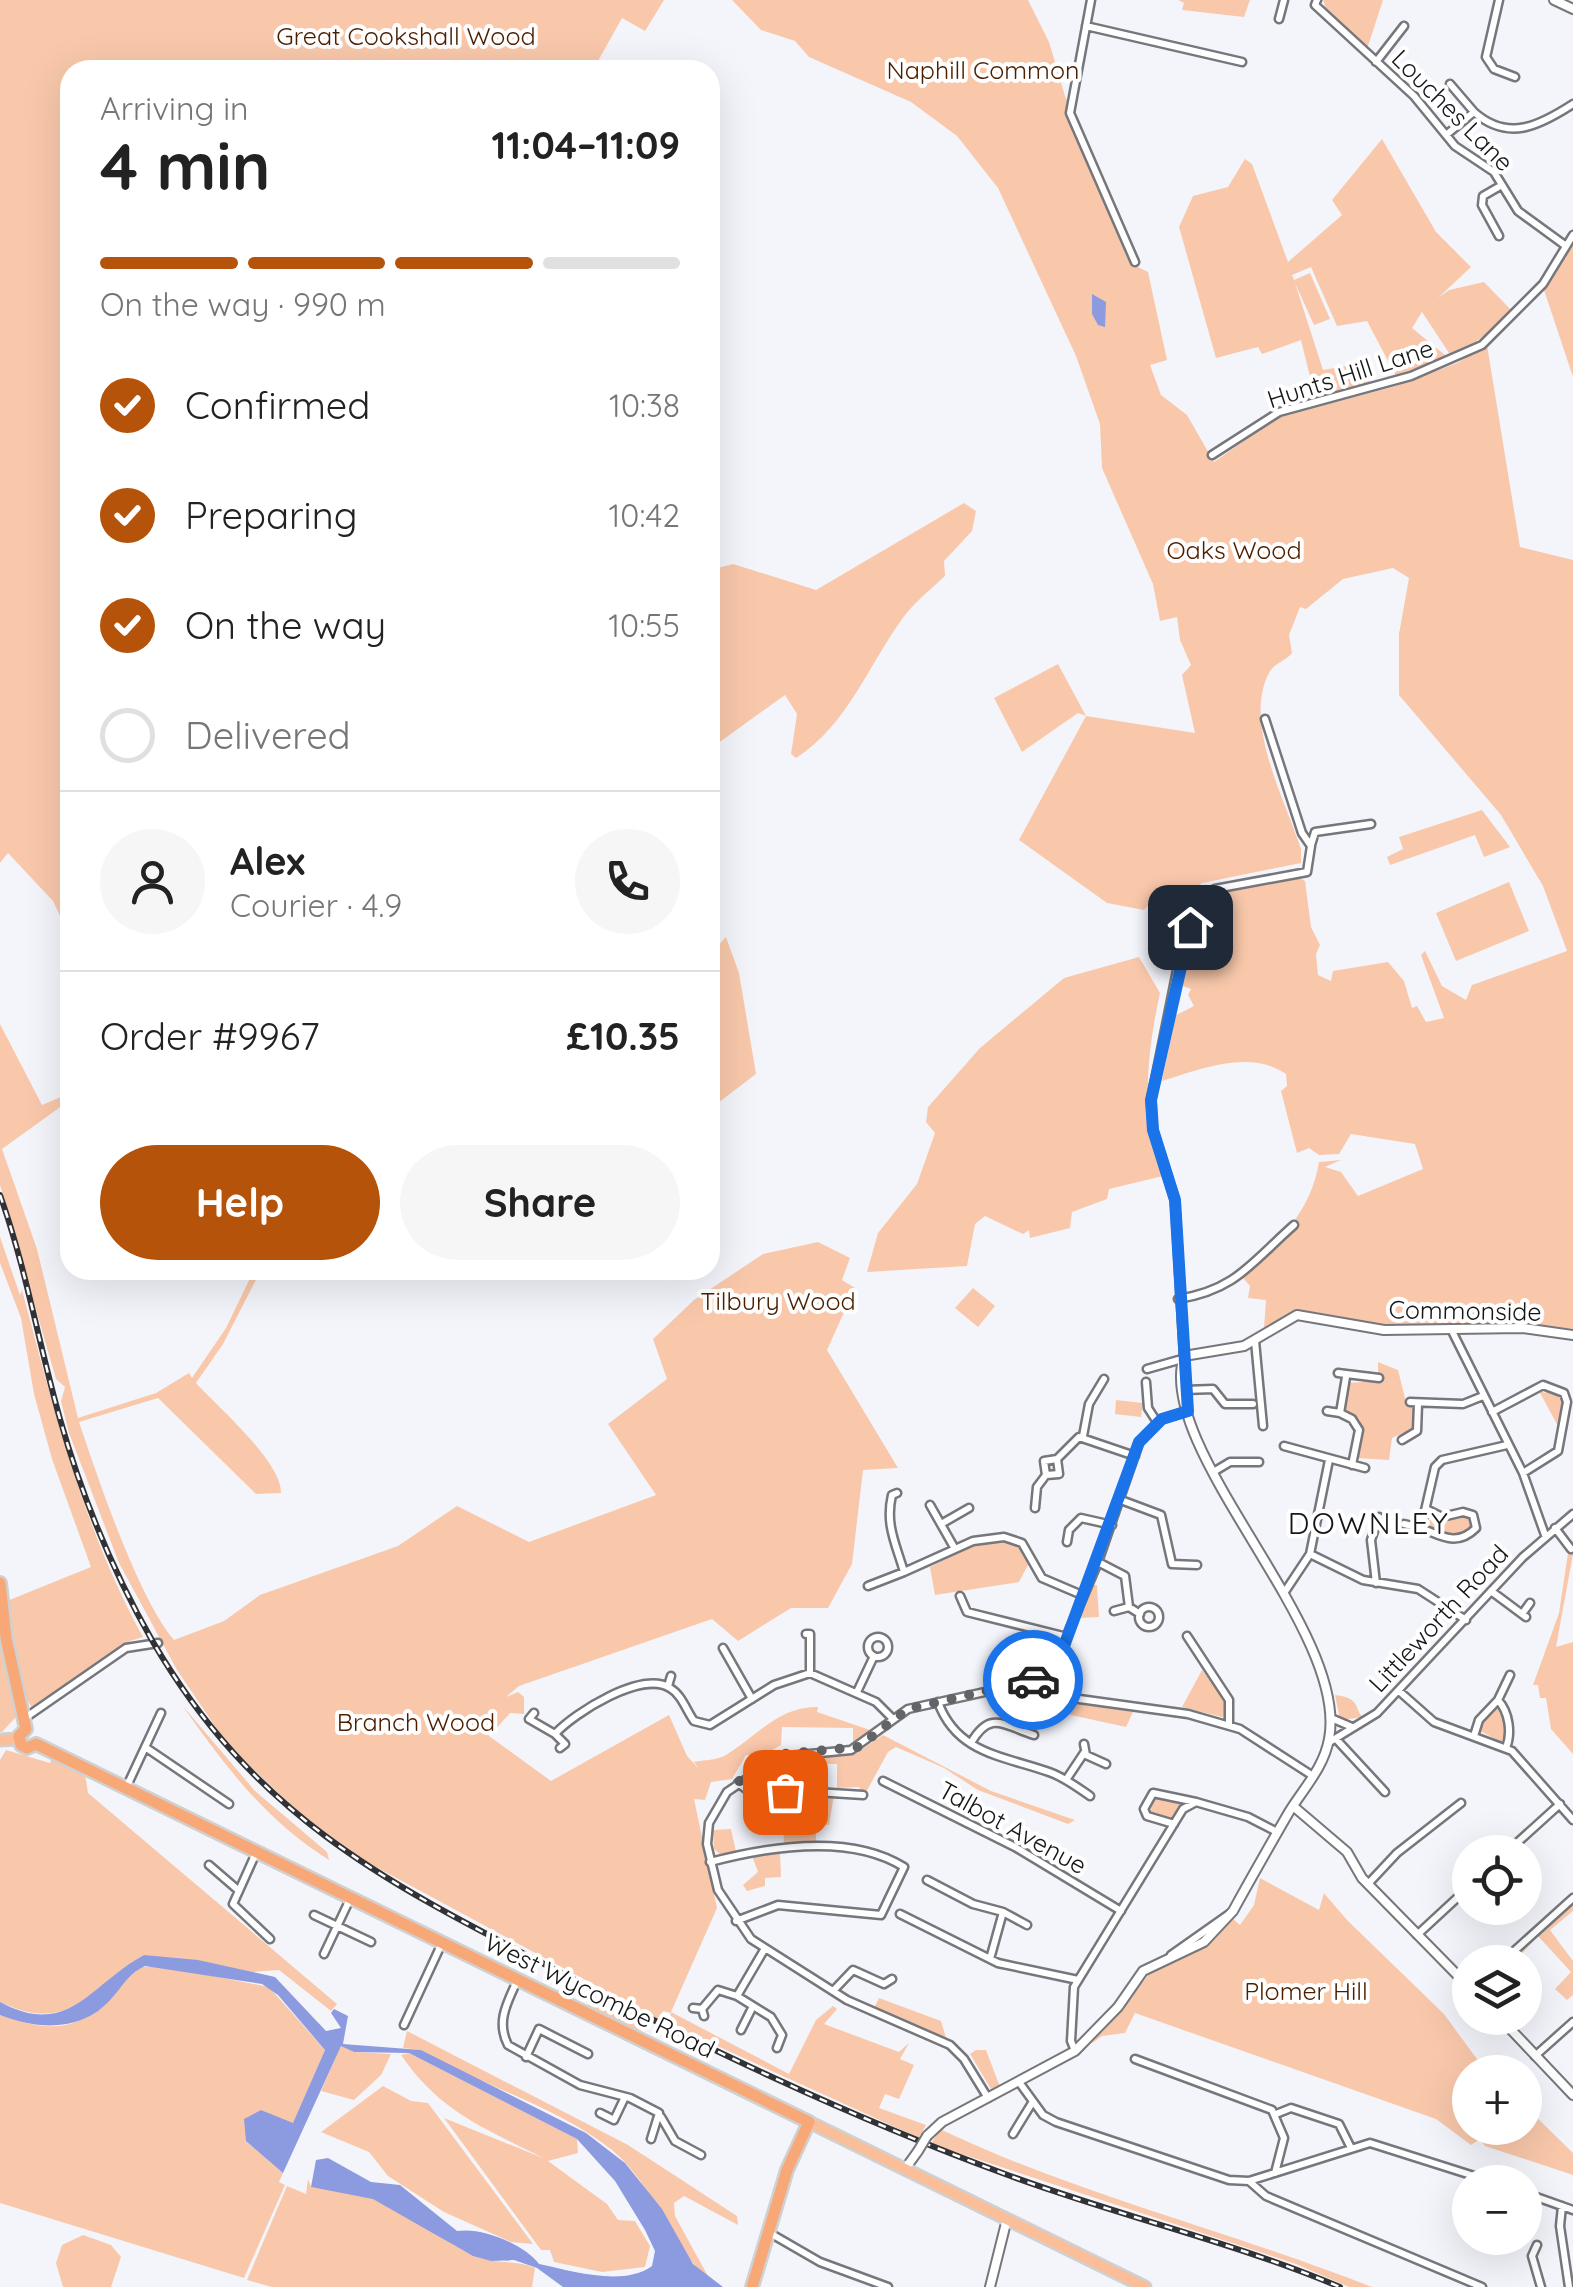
<!DOCTYPE html>
<html lang="en">
<head>
<meta charset="utf-8">
<style>
  body { margin:0; font-family:Quicksand,sans-serif; background:#f6f6f6; color:#222; height:100vh; display:flex; flex-direction:column; font-size:38px; white-space:nowrap }
  * { box-sizing:border-box; margin:0 }
  p { font-size:32px; color:#767676 }
  .icon { flex:none; width:55px; height:55px; fill:none; stroke:currentColor; stroke-width:2; stroke-linecap:round; stroke-linejoin:round }
  .map { position:relative; flex:1; overflow:hidden }
  .sheet { position:absolute; left:60px; top:60px; width:660px; height:1220px; display:flex; flex-direction:column; background:#fff; border-radius:30px; box-shadow:0 10px 40px #0002 }
  .sheet>* { flex:none }
  .tools { position:absolute; left:1452px; top:1835px; display:grid; gap:20px }
  .tools a { display:grid; place-items:center; width:90px; height:90px; border-radius:50%; background:#fff; box-shadow:0 10px 40px #0002; font-size:50px }
  .pin { position:absolute; display:grid; place-items:center; width:85px; height:85px; color:#fff; margin:-42px; border-radius:20px; box-shadow:0 5px 15px #0006 }
  .courier { position:absolute; display:grid; place-items:center; width:100px; height:100px; margin:-50px; border:8px solid #1a73e8; border-radius:50%; background:#fff; color:#222; box-shadow:0 2px 12px #0007 }
  .overview em { font-style:normal; font-weight:700 }
  .overview div { display:flex; flex-direction:column-reverse }
  .overview { display:flex; align-items:center; justify-content:space-between; height:170px; padding:0 40px }
  h1 { font-size:65px; font-weight:700; line-height:75px }
  .bar { display:grid; grid-template-columns:repeat(4,1fr); gap:15px 10px; align-content:center; height:120px; padding:0 40px }
  .bar i { height:12px; border-radius:8px; background:#e0e0e0 }
  .bar .on { background:#b45309 }
  .bar p { grid-column:span 4 }
  .line { display:flex; align-items:center; gap:25px; padding:0 40px; border-top:2px solid #e0e0e0 }
  .line div { flex:1 }
  .round { display:grid; place-items:center; flex:none; width:105px; height:105px; border-radius:52px; background:#f6f6f6 }
  ol { padding:0 40px; list-style:none }
  li { display:flex; align-items:center; gap:30px; height:110px }
  li p { margin-inline-start:auto }
  li .icon { padding:10px; border-radius:50%; background:#b45309; color:#fff; stroke-width:4 }
  li:last-child { color:#767676 }
  li i { width:55px; height:55px; border:5px solid #e0e0e0; border-radius:50% }
  .cta { display:flex; gap:20px; margin-top:auto; padding:20px 40px }
  .cta a { flex:1; height:115px; border-radius:60px; background:#b45309; color:#fff; font-size:40px; font-weight:700; line-height:115px; text-align:center }
  .cta a+a { background:#f6f6f6; color:#222 }
  .map>svg:first-child { display:block }
</style>
</head>
<body>
<div class="map">
<svg width="1573" height="2287" viewBox="0 0 1573 2287">
  <rect width="100%" height="100%" fill="#f4f5fb"/>
  <path fill="#f9c8ab" d="M0 0H664L645 31 622 18 593 70H70V811C58 853 70 894 70 937L53 901 8 853 0 863Z
    M732 0H1028L1049 42 1065 96 1138 267 1148 272 1167 360 1150 365 1161 395 1187 415 1214 462 1277 418 1396 386 1457 363 1487 345 1520 547 1573 560V1329L1512 1324 1389 1326 1303 1312 1264 1328 1266 1300 1248 1298 1250 1286 1243 1278C1278 1242 1311 1212 1319 1162L1341 1160 1325 1167 1341 1172 1358 1196 1423 1169 1415 1144 1351 1134 1339 1154 1319 1155 1309 1148 1297 1153 1281 1091 1287 1086 1286 1074C1250 1049 1201 1069 1162 1081L1176 1015 1194 1006 1188 995 1191 989 1177 984C1186 939 1188 898 1238 886 1247 884 1260 879 1269 879 1279 880 1286 882 1298 877L1305 881 1311 927 1320 945 1316 954 1318 975 1331 981 1333 971 1388 962 1404 981 1412 1008 1417 1006 1426 1022 1444 1018 1421 955 1425 951 1442 986 1466 1000 1472 985 1567 951 1543 886 1501 815 1399 695V634L1409 578 1393 568 1343 579 1306 609 1300 607 1289 635 1292 653C1286 661 1274 663 1269 673 1243 722 1284 797 1301 849V863L1202 883 1190 893 1181 890 1180 895 1162 888 1144 910 1107 903 1019 840 1086 716 1078 713 1022 752 994 698 1058 664 1086 716 1195 733 1182 675 1191 665 1180 640 1177 617 1160 621 1153 584 1102 468 1100 424 1076 356 998 188 957 136 911 102 809 57 795 41 761 30Z
    M1178 0H1250L1244 17 1182 10 1184 3Z
    M1323 0H1383L1367 49 1327 12Z
    M1382 139 1436 232 1471 267 1438 298 1449 290 1484 282 1514 313 1453 359 1422 312 1412 328 1450 359 1397 378 1367 321 1337 326 1311 267 1292 275 1294 280 1310 273 1330 319 1314 325 1295 283 1323 370 1362 363 1371 385 1315 397 1301 340 1262 354 1258 347 1216 358 1179 227 1193 196 1228 187 1245 159 1252 164 1288 262 1342 215 1332 200Z
    M1570 245 1573 246V377L1543 287Z
    M964 503 976 511 972 531 944 561 945 576C932 588 916 601 905 615 869 663 848 725 796 758L791 754 797 714 785 695 710 749V570L733 564 816 590Z
    M1482 810 1510 847 1484 857 1475 835 1390 865 1387 857 1403 849 1399 837Z
    M1509 882 1529 931 1456 961 1436 913Z
    M726 937 739 973 756 1074 710 1109V954Z
    M1139 957 1160 993C1146 1059 1141 1111 1163 1176L1109 1189 1107 1199 1072 1212 1070 1228 1030 1238 1029 1230 1023 1234 985 1216 975 1224 967 1266 867 1272 878 1233 917 1184 935 1133 926 1122 928 1107 980 1048 1064 978Z
    M0 1024 42 1105 70 1093V1100L2 1149 37 1249 78 1418 156 1393 189 1373 192 1378 226 1328 254 1270H261L223 1344 196 1383C217 1406 282 1462 281 1493L256 1494 158 1398 79 1422C98 1478 138 1598 174 1640L224 1621 260 1595 398 1546 457 1506 529 1542 656 1495 608 1424 667 1379 653 1339 694 1300 763 1254 818 1242 850 1258 842 1280 855 1288 827 1350 898 1468 863 1470 852 1564 828 1608H791L738 1641 712 1619 519 1686 506 1697 518 1692 524 1697V1714L510 1713 494 1731 486 1724 489 1736 551 1781 669 1715 687 1756 699 1769 694 1762C704 1760 717 1760 726 1755 757 1736 779 1706 818 1707L817 1712 873 1731 853 1743V1728L782 1727 781 1745 760 1757 746 1755 732 1779 711 1782 705 1800 694 1799 717 1908 671 2012 789 2074 816 2020 833 2006 837 2009 824 2024 899 2052 909 2043 900 2059 914 2065 899 2099 885 2094 879 2108 926 2125 919 2138 669 2024 671 2013 663 2011 658 2019 363 1860 296 1810 227 1744 177 1670 119 1563 69 1433 61 1401 65 1387 56 1379 0 1185Z
    M0 1237 20 1295 22 1290C54 1410 83 1528 143 1637L130 1641 33 1709 25 1697 7 1601 91 1567 52 1459 34 1394 21 1318 0 1263Z
    M973 1288 995 1306 978 1327 955 1308Z
    M1378 1362 1398 1370 1407 1406 1414 1408V1428L1392 1438 1389 1460 1356 1458 1360 1420 1342 1411 1348 1383 1378 1381Z
    M1546 1389 1563 1400 1559 1428 1539 1391 1546 1393Z
    M1116 1400 1143 1403 1141 1417 1115 1414Z
    M1465 1515 1472 1516 1475 1527 1457 1539 1427 1524 1432 1517 1447 1521Z
    M998 1540 1020 1545 1029 1563 1019 1582 935 1595 930 1567 980 1542Z
    M1568 1553 1573 1554 1556 1647 1573 1642V1754L1551 1729 1546 1698H1540L1538 1685H1533L1559 1613Z
    M1092 1585H1097L1099 1617 1079 1618Z
    M0 1632 16 1717 2 1732H0Z
    M1202 1670 1226 1701V1718L1182 1707Z
    M1037 1684 1063 1701 1133 1712 1126 1727 1071 1715 1011 1693Z
    M1335 1695C1362 1698 1354 1710 1363 1717L1340 1720Z
    M182 1705 255 1791 327 1852 329 1860C266 1821 224 1765 182 1705Z
    M1497 1705 1503 1706 1508 1735 1501 1742 1480 1731 1484 1718Z
    M883 1735 991 1791 1075 1820 1068 1824 978 1790 944 1768 896 1747 888 1752 864 1796 859 1787 837 1788V1764H787L754 1778 784 1759 858 1752Z
    M6 1750 50 1763 52 1758 85 1774 88 1793 337 2004 331 2011 279 1970 251 1972 144 1955C87 1988 72 2036 0 2002V1760Z
    M1155 1794 1181 1799 1175 1818 1149 1813Z
    M808 1795H834L829 1825 816 1824V1844L784 1845 783 1817 809 1815Z
    M731 1829 736 1852 721 1855 714 1849 713 1830Z
    M1287 1850 1347 1920 1444 2014 1482 2066 1493 2072H1470V2128H1525V2106L1573 2153V2175L1485 2146 1480 2139 1471 2145 1436 2119 1135 2013 1125 2033 1102 2036 1091 2044 1151 1972 1205 1947 1232 1918 1240 1925 1254 1905 1260 1878 1319 1910 1324 1893Z
    M780 1852 781 1877 765 1878V1886L747 1891 743 1885 758 1872 752 1856Z
    M1573 1900V1911L1550 1930 1573 1961V1995L1567 2000 1555 1989 1571 1972 1538 1936 1514 1962H1504Z
    M163 1966 269 1987 325 2050 293 2124 261 2110 246 2141 283 2173 279 2182 285 2185 244 2278 0 2203V2015C79 2043 89 2016 140 1967Z
    M588 1993 643 2022 640 2035 586 2006 590 2004 584 2000Z
    M879 1998 941 2021 946 2038 874 2008Z
    M407 2031 628 2145 737 2216 738 2225 684 2196 674 2203 675 2216 709 2278C671 2250 655 2185 612 2150 556 2106 482 2086 421 2050L403 2048Z
    M341 2045 354 2052 391 2054 381 2075 354 2100 321 2091Z
    M976 2050H986L1000 2087 991 2089 970 2054Z
    M409 2053 577 2139 578 2153 548 2161 607 2204 618 2220 635 2221 650 2246 645 2267 602 2272 554 2262 550 2250H541L444 2118 543 2158C484 2128 440 2112 401 2055Z
    M383 2086 411 2101 428 2103 533 2244 511 2242 444 2212 388 2176 369 2152 321 2132Z
    M940 2129C1078 2195 1230 2231 1372 2287H1349L1296 2264 931 2144Z
    M308 2179 311 2187C326 2190 343 2190 358 2193 401 2202 435 2239 475 2256 496 2265 514 2259 535 2268L532 2287H272L247 2280 287 2186 306 2194Z
    M83 2235 111 2245 121 2257 111 2287H63L56 2263 62 2245Z"/>
  <path fill="#8c9ae0" d="M1092 294 1106 302 1105 327 1098 325 1092 314Z
    M144 1955 198 1960 275 1977 326 2031 341 2028 331 2013 334 2009 348 2016 343 2044 421 2050 586 2133 625 2163 662 2209 693 2264 723 2287H563L537 2268 514 2260 491 2261 473 2256 373 2199 311 2187 316 2160 328 2158 371 2182 400 2185 457 2231C483 2227 525 2245 539 2264 573 2271 623 2287 652 2266L655 2251 645 2230 615 2181 577 2139 409 2053 354 2052 341 2046 283 2173 246 2141 244 2119 261 2110 293 2123 325 2050 278 1995 262 1984 145 1966C130 1972 122 1987 111 1999 82 2032 38 2030 0 2015V2002C69 2039 89 1985 144 1955Z"/>
  <g fill="none" stroke-linecap="round" stroke-linejoin="round">
    <g stroke="#75777c" stroke-width="11">
      <path id="minor" d="M1091 0 1070 113 1135 262
        M1317 0 1315 5 1414 96 1455 146 1494 172 1518 211 1566 246
        M1499 0 1486 57 1494 69 1515 77
        M1279 19 1284 0
        M1086 26 1242 62
        M1376 62 1404 26
        M1450 84 1474 112
        M1446 135 1474 112C1508 142 1539 126 1573 104
        M1499 236 1482 205 1483 196 1502 185
        M1212 455 1279 412 1411 376 1482 345 1543 284 1573 235
        M1311 845 1315 832 1371 824
        M1178 1299C1236 1290 1252 1262 1294 1225
        M1451 1329 1523 1473 1545 1535
        M1255 1341 1263 1426
        M1184 1356 1175 1200 1153 1130 1151 1100 1179 960 1199 897 1215 889 1307 872 1311 846 1302 833 1265 719
        M1147 1369 1182 1359
        M1338 1373 1379 1378
        M1346 1377 1340 1413 1352 1419 1359 1430 1352 1465
        M1146 1382 1148 1408 1157 1422
        M1184 1390 1213 1389 1225 1404H1253
        M1410 1402 1463 1404 1483 1396
        M1327 1411 1340 1413
        M1492 1412 1543 1385 1564 1393 1567 1402 1558 1451 1523 1473
        M1083 1436 1089 1404 1104 1379
        M1402 1440 1417 1431 1418 1404
        M1284 1446 1365 1468
        M1215 1471 1230 1462H1259
        M1046 1475 1044 1461 1057 1459
        M897 1493 892 1495C885 1525 896 1544 904 1572L973 1541 1004 1537 1022 1543 1042 1578 1082 1595
        M1121 1500 1161 1515 1172 1564 1197 1565
        M930 1505 955 1549
        M1035 1508 1037 1487 1046 1475 1059 1474 1057 1459 1079 1437 1135 1456
        M1426 1509 1442 1517 1463 1512 1473 1515 1476 1528C1457 1547 1442 1536 1421 1528L1435 1467 1442 1460 1507 1445
        M941 1524 969 1508
        M1404 1524 1421 1528
        M1555 1528 1571 1549
        M1067 1542 1069 1530 1081 1518 1112 1525
        M1310 1554 1363 1580 1418 1589 1466 1620
        M1098 1562 1125 1576 1129 1607 1140 1614
        M1376 1583 1371 1540 1379 1517
        M868 1586 904 1572
        M1491 1591 1526 1617
        M1284 1593 1310 1554 1329 1460
        M960 1596 967 1612 1067 1637
        M1139 1617a10 10 0 1 1 20 0a10 10 0 1 1-20 0Z
        M1114 1611 1129 1607
        M1522 1614 1530 1603
        M806 1634H810V1673
        M1187 1636 1229 1700V1725
        M868 1647a10 10 0 1 1 20 0a10 10 0 1 1-20 0Z
        M723 1648 752 1699
        M1043 1675 1065 1697 1188 1714 1240 1729 1313 1776
        M668 1686 671 1676
        M1399 1691 1434 1722 1512 1751 1573 1820
        M857 1692 874 1656
        M1498 1700 1510 1675
        M938 1702C957 1754 1004 1756 1049 1772 1064 1777 1077 1787 1090 1796
        M534 1713 529 1719 555 1734C574 1713 642 1670 670 1688 682 1695 686 1710 694 1721L710 1725 774 1685 810 1673 876 1702 893 1719
        M25 1718 126 1648 158 1643
        M1331 1718 1352 1727
        M555 1734 565 1744 560 1748
        M1474 1736 1479 1720 1498 1700C1509 1712 1512 1733 1506 1748
        M1336 1739 1385 1792
        M971 1743C990 1710 1003 1725 1034 1735
        M1328 1743 1377 1713 1523 1557 1573 1514
        M1084 1744 1086 1755 1106 1764
        M145 1747 229 1804
        M1066 1780 1084 1753
        M883 1781 1015 1847 1121 1911
        M738 1783 755 1796 800 1791 863 1795
        M126 1788 161 1713
        M1174 1824 1147 1816 1144 1809 1153 1793 1196 1802
        M1507 1852 1560 1804
        M256 1853 233 1904 270 1939
        M710 1862C767 1847 850 1833 904 1867L881 1915 778 1905 736 1921
        M209 1865 238 1890
        M927 1880 973 1904 1003 1912 990 1959
        M1368 1884 1397 1853 1461 1803
        M1003 1912 1027 1925
        M900 1914 998 1963 1078 1980
        M314 1915 371 1942
        M1417 1935 1470 1886
        M324 1954 350 1899
        M1171 1955 1232 1912
        M1502 1962 1573 1898
        M517 1981C507 2003 496 2022 508 2045L580 2085 630 2098 659 2113 651 2139
        M1525 1984 1531 1978
        M833 1991 853 1970 884 1984 892 1979
        M737 1996 771 2017 782 2035 777 2048
        M693 2008 702 2009 704 2016
        M702 2009 718 1990 737 1996 764 1950
        M404 2025 442 1943
        M741 2030 753 2006
        M1075 2051 1071 2041 1074 1987 1183 1809 1196 1802 1248 1817 1277 1832
        M1535 2056 1573 2022
        M526 2057 539 2029 588 2054
        M1135 2059 1272 2110 1284 2138 1275 2173
        M1019 2082 1043 2115 1056 2122 1229 2180 1249 2181 1370 2143 1493 2182
        M988 2098 964 2059 950 2045 847 2000 751 1939 718 1890 707 1844 709 1823 727 1792 779 1757 851 1750 908 1709 1025 1683 1054 1666 1098 1562 1139 1443 1162 1419 1188 1411
        M600 2113 614 2120 624 2099
        M1276 2114 1291 2108 1339 2124 1351 2148
        M661 2117 675 2141 701 2155
        M1013 2134 1032 2103
        M1249 2181 1266 2196 1482 2287
        M1525 2193 1573 2210
        M1562 2206 1560 2226 1569 2287
        M768 2232 820 2262 888 2287
        M1537 2245 1532 2256 1541 2287"/>
    </g>
    <g stroke="#75777c" stroke-width="12">
      <path id="tertiary" d="M1554 0 1573 9
        M1293 1806 1347 1852 1362 1878 1470 1988
        M1500 2018 1573 2095
        M927 2136 942 2122 1075 2051 1118 2007 1143 1971 1204 1942 1233 1911C1251 1878 1270 1845 1289 1812 1304 1788 1324 1767 1329 1739 1350 1630 1154 1450 1184 1356L1244 1346 1297 1315 1384 1330 1523 1328 1573 1335
        M905 2169 918 2151
        M990 2287 1007 2219"/>
    </g>
    <g stroke="#d0d0d1" stroke-width="15">
      <path id="primary" d="M0 1740 19 1739
        M809 2122 1145 2287"/>
    </g>
    <g stroke="#d0d0d1" stroke-width="16">
      <path id="trunk" d="M0 1583 6 1638 26 1729
        M26 1729 19 1736 21 1745 27 1748 36 1744
        M36 1744 809 2122 787 2170 752 2287"/>
    </g>
    <use href="#minor" stroke="#fff" stroke-width="6"/>
    <use href="#tertiary" stroke="#fff" stroke-width="8"/>
    <use href="#primary" stroke="#fabe99" stroke-width="10"/>
    <use href="#trunk" stroke="#f8a877" stroke-width="11"/>
    <g stroke="#313235" stroke-width="6">
      <path id="rail" d="M0 1195C26 1268 39 1345 60 1419 82 1497 113 1572 153 1642 253 1813 379 1879 548 1966 697 2044 847 2116 1005 2174 1115 2215 1231 2241 1340 2287"/>
    </g>
    <use href="#rail" stroke="#fff" stroke-width="2.5" stroke-dasharray="8" stroke-linecap="butt"/>
    <g stroke="#75777c" stroke-width="12" stroke-linecap="butt">
      <path id="tertiary-bridge" d="M918 2151 927 2136"/>
    </g>
    <use href="#tertiary-bridge" stroke="#fff" stroke-width="8"/>
  </g>
  <g fill="none" stroke-linecap="round" stroke-linejoin="round">
    <path stroke="#636467" stroke-width="10" stroke-dasharray="0 18" d="M785 1792 755 1796 738 1782 784 1754 858 1747 908 1709 1033 1680"/>
    <path stroke="#1a73e8" stroke-width="12" d="M1033 1680 1060 1657 1139 1442 1162 1419 1188 1411 1175 1200 1153 1130 1151 1100 1190 927"/>
  </g>
  <g text-anchor="middle" dominant-baseline="central" stroke-width="8" stroke-linejoin="round" paint-order="stroke">
    <g font-size="25" fill="#4b1f00" stroke="#fff">
      <text x="406" y="35">Great Cookshall Wood</text>
      <text x="983" y="69">Naphill Common</text>
      <text x="1234" y="549">Oaks Wood</text>
      <text x="778" y="1300">Tilbury Wood</text>
      <text x="416" y="1721">Branch Wood</text>
      <text x="1306" y="1990">Plomer Hill</text>
    </g>
    <g font-size="25" fill="#151618" stroke="#fff">
      <text transform="translate(1453 110) rotate(45)">Louches Lane</text>
      <text transform="translate(1350 373) rotate(-18)">Hunts Hill Lane</text>
      <text transform="translate(1465 1310) rotate(1)">Commonside</text>
      <text transform="translate(1438 1618) rotate(-47)">Littleworth Road</text>
      <text transform="translate(1013 1827) rotate(29)">Talbot Avenue</text>
      <text transform="translate(600 1995) rotate(26)">West Wycombe Road</text>
    </g>
    <g font-size="30" letter-spacing="2.5" fill="#151618" stroke="#fff">
      <text x="1369" y="1523">DOWNLEY</text>
    </g>
  </g>
</svg>
<div class="tools">
<a><svg class="icon" aria-label="locate" viewBox="0 0 24 24"><circle cx="12" cy="12" r="6"/><path d="M12 2v4M12 18v4M2 12h4M18 12h4"/></svg></a>
<a><svg class="icon" aria-label="layers" viewBox="0 0 24 24"><path d="M12 4l9 5-9 5-9-5zM3 14l9 5 9-5"/></svg></a>
<a>+</a>
<a>−</a>
</div>
<div class="pin" style="left:785px;top:1792px;background:#ea580c"><svg class="icon" aria-label="bag" viewBox="0 0 24 24"><path d="M5 8h14l-1 12H6zM9 8a3 3 0 0 1 6 0"/></svg></div>
<div class="pin" style="left:1190px;top:927px;background:#1f2937"><svg class="icon" aria-label="home" viewBox="0 0 24 24"><path d="M3 11l9-7 9 7M6 9v11h12V9"/></svg></div>
<div class="courier" style="left:1033px;top:1680px"><svg class="icon" aria-label="car" viewBox="0 0 24 24"><path d="M5 17H2v-5l4-1 3-4h7l3 4 3 1v5h-3M9 17h6M6 11h13"/><circle cx="7" cy="17" r="2"/><circle cx="17" cy="17" r="2"/></svg></div>
<section class="sheet">
<div class="overview"><div><h1>4 min</h1><p>Arriving in</p></div><em>11:04–11:09</em></div>
<div class="bar"><i class="on"></i><i class="on"></i><i class="on"></i><i></i><p>On the way · 990 m</p></div>
<ol>
<li><svg class="icon" aria-label="check" viewBox="0 0 24 24"><path d="M5 12l5 5 9-10"/></svg>Confirmed<p>10:38</p></li>
<li><svg class="icon" aria-label="check" viewBox="0 0 24 24"><path d="M5 12l5 5 9-10"/></svg>Preparing<p>10:42</p></li>
<li><svg class="icon" aria-label="check" viewBox="0 0 24 24"><path d="M5 12l5 5 9-10"/></svg>On the way<p>10:55</p></li>
<li><i></i>Delivered</li>
</ol>
<div class="line" style="height:180px"><a class="round"><svg class="icon" aria-label="person" viewBox="0 0 24 24"><circle cx="12" cy="8" r="4"/><path d="M4 21q1-7 8-7t8 7"/></svg></a><div><b>Alex</b><p>Courier · 4.9</p></div><a class="round"><svg class="icon" aria-label="phone" viewBox="0 0 24 24"><path d="M5 4h4l2 5-3 2q2 4 5 5l2-3 5 2v4C11 20 4 13 5 4z"/></svg></a></div>
<div class="line" style="height:130px"><div>Order #9967</div><b>£10.35</b></div>
<div class="cta"><a>Help</a><a>Share</a></div>
</section>
</div>
</body>
</html>
